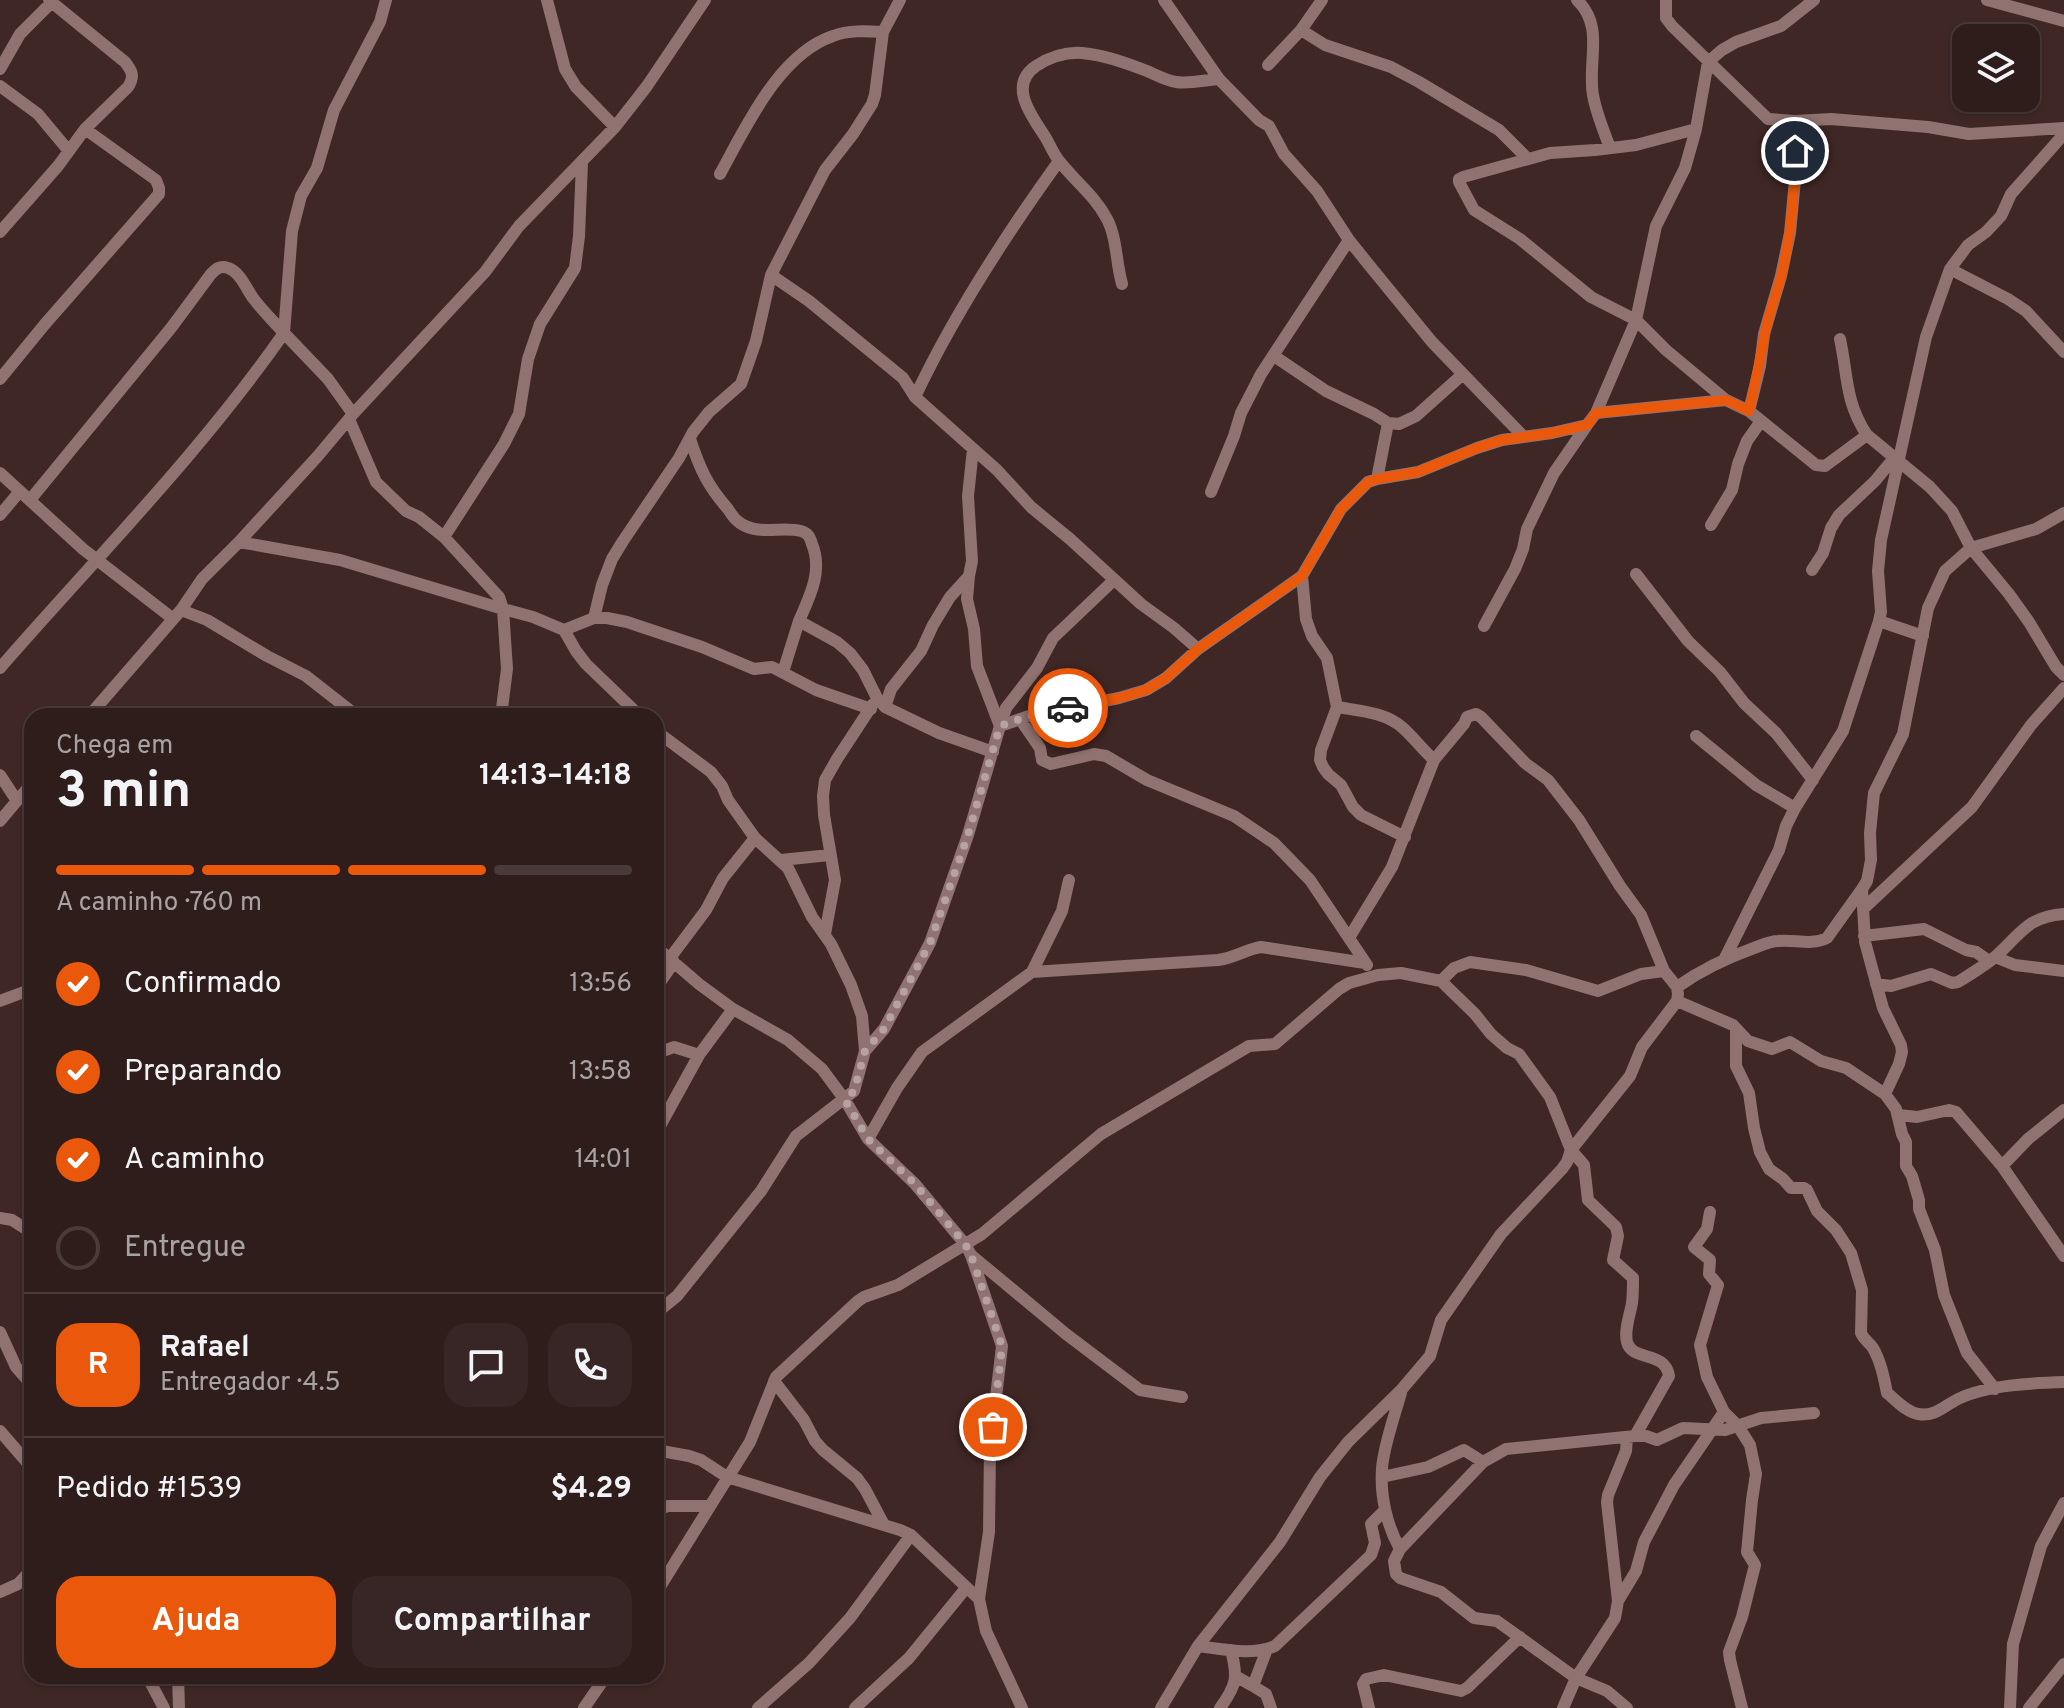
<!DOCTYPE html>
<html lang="pt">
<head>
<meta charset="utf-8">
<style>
  body { margin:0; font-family:Overpass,sans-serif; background:#372625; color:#f1f3f6; height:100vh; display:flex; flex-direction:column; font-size:30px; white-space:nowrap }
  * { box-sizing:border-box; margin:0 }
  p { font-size:26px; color:#a7a2a3 }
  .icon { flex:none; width:44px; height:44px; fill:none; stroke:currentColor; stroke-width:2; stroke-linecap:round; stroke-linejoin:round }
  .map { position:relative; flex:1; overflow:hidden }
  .sheet { position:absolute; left:24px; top:708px; width:640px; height:976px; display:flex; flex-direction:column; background:#2f1d1c; border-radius:24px; box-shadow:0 2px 6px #0004,0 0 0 2px #4a3b3b }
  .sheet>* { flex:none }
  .buttons { position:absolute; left:1952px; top:24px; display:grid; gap:16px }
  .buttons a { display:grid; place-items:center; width:88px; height:88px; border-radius:16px; background:#2f1d1c; box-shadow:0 2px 6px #0004,0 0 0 2px #4a3b3b; font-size:40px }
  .pin { position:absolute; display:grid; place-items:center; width:68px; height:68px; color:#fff; margin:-34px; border:4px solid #fff; border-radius:50%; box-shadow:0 2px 8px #0007 }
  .courier { position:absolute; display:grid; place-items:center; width:80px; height:80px; margin:-40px; border:6px solid #ea580c; border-radius:50%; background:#fff; color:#222; box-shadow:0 2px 10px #0007 }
  .overview em { font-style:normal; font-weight:700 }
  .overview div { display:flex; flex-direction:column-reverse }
  .overview { display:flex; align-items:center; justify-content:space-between; height:136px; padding:0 32px }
  h1 { font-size:52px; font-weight:700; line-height:60px }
  .bar { display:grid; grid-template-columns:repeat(4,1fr); gap:12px 8px; align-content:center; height:96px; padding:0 32px }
  .bar i { height:10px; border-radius:6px; background:#4a3b3b }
  .bar .current { background:#ea580c }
  .bar p { grid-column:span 4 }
  .line { display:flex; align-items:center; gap:20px; padding:0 32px; border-top:2px solid #4a3b3b }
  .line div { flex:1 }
  .round { display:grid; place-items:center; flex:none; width:84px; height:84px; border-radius:24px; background:#372625 }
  ol { padding:0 32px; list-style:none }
  li { display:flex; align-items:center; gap:24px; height:88px }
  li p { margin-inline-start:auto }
  li .icon { padding:8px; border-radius:50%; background:#ea580c; color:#fff; stroke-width:4 }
  li:last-child { color:#a7a2a3 }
  li i { width:44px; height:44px; border:4px solid #4a3b3b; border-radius:50% }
  .action { display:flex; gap:16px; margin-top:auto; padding:16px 32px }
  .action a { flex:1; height:92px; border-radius:24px; background:#ea580c; color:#fff; font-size:32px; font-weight:700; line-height:92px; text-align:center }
  .action a+a { background:#372625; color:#f1f3f6 }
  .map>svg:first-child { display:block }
</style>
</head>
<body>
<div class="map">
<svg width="2064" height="1708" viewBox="0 0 2064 1708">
  <rect width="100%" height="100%" fill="#3f2725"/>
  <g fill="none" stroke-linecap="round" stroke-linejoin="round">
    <path stroke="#907371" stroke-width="12" d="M547 0 565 69 576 87 615 127
      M1164 0 1219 79 1259 120 1269 126 1284 154 1317 191 1349 240 1369 265 1432 342 1523 436
      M1577 0C1605 27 1587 61 1593 95 1596 113 1604 131 1610 148
      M1666 0V18L1672 26 1768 119 1795 121 1831 119 1928 127 1969 134 2064 128
      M1987 0 2064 21
      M1301 30 1325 45 1391 67 1419 82 1499 130 1527 158
      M1268 65 1301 30 1322 0
      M0 69 20 34 52 2
      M0 86 38 114 68 150
      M1696 129 1636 145 1595 150 1550 153 1463 177 1459 179V182L1474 210 1520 239 1591 297 1636 320 1666 350 1726 400 1749 411 1816 465 1825 466 1867 435 1930 487 1952 511 1971 548 2009 594 2029 622 2056 667 2064 675
      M720 174C746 127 779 54 833 36 849 30 866 31 883 32
      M0 232 58 166 85 129 128 87C135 76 132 71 125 62L49 0
      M1950 269 2008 299 2026 311 2064 352
      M771 275 809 301 903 378 915 397 997 470 1031 507 1070 539 1141 604 1174 628 1198 649
      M1122 284C1116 263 1117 238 1107 219 1095 196 1075 181 1060 162 1053 154 1050 144 1044 135 1031 115 1008 85 1036 66 1050 57 1066 52 1082 53 1105 55 1126 63 1147 71 1156 75 1167 81 1176 82 1189 84 1206 80 1219 79
      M1840 339C1848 376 1845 402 1867 435
      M1274 356 1326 391 1374 414 1388 423 1399 424 1416 416 1463 374
      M0 379 45 324 159 194V188L156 180 85 129
      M915 397C954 314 1005 236 1059 161
      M1749 411 1760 366 1764 334 1781 276 1790 233 1795 180V121
      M1596 413 1726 400
      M353 414 328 379 284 333 292 231 301 196 317 168 334 110 380 22 386 0
      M349 419 376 482 406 511 419 517 444 537 499 597 503 609 507 669 501 716
      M690 439C700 469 707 485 728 509 731 514 735 520 740 523 759 536 781 526 801 531 808 533 810 537 812 544 823 571 810 596 799 621L837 642 850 653 863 670 877 698 885 707 939 733 993 752
      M973 449 968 496 972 561 969 576 967 599 974 629 977 666 1000 726
      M0 473 83 549 172 618
      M1377 479 1388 423
      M1211 492 1234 436 1241 413 1261 374 1349 240
      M0 515 20 491
      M1711 525 1732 490 1738 464 1747 441 1761 421
      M444 537 504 444 519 414 528 359 540 324 575 268 579 236 582 162
      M239 542 340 560 503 609 533 617 564 630 576 651 586 664 640 716
      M1812 570 1823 553 1831 528 1839 515 1875 481 1894 458
      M1636 574 1688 641 1720 672 1744 703 1776 733 1813 780
      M1302 576 1306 619 1312 636 1327 658 1337 707 1321 750 1320 760 1323 767 1328 774 1341 785 1353 807 1361 815 1405 837
      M181 610 207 620 267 656 306 676 357 716
      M594 618H607L627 622 702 647 754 669 772 667 816 690 871 709
      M1879 621 1923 636
      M1484 626 1515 569 1523 549 1527 529 1554 473 1587 425
      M564 630 594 618 602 585 612 559 623 541 679 458 693 432 709 412 741 384 756 341 771 275 825 170 853 134 872 104 875 95 883 32 900 0
      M0 668C96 558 200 453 284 333 274 322 262 310 253 298 246 288 240 272 228 268 220 265 216 269 211 274L171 328 30 500
      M783 672 799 621
      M885 707 891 689 921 651 933 625 950 597 969 576
      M1337 707C1360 711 1385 712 1403 728 1414 738 1423 750 1434 760
      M89 716 181 610 202 579 239 542 317 457 353 414 485 272 519 226 615 127 647 86 705 0
      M1020 719 1040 748 1042 760 1051 764 1094 754 1106 756 1147 780 1234 816 1274 843 1310 880 1367 965
      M1000 726 1006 708 1037 668 1053 638 1114 580
      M656 731 711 772 722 786 728 800 755 838 788 868 812 917 831 944 851 985 862 1016 865 1051 854 1091 796 1136 761 1191 677 1296 656 1313
      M1696 736 1756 785 1795 808
      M0 775 17 801
      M0 821 32 783
      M781 860 830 855
      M1863 909 1972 807 2031 725 2064 688
      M825 934 835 880 824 815 823 796 825 780 837 759 873 704
      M1864 936 1924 929 1966 950 1976 952 1989 961
      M656 947 699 984 733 1009 788 1040 822 1069 845 1100 868 1139 915 1184 965 1244 971 1255 1002 1346 990 1448 989 1532 979 1599 986 1631 1022 1708
      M1995 957 2015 965 2064 971
      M670 958 706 910 723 878 755 838
      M1725 958 1779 850 1786 826 1795 808 1843 731 1879 621 1881 612 1878 571 1881 540 1926 337 1950 269 1968 245 1986 232 2001 216 2011 194 2064 134
      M1032 972 1062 911 1069 880
      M1441 981 1454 968 1470 962 1526 970 1598 991 1641 974 1664 971
      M1876 984 1891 986 1931 974 1952 983 1958 982C1971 974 1984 966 1995 957 2021 934 2026 917 2064 914
      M1677 987C1701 970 1726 958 1754 948 1762 945 1770 941 1778 941 1795 939 1811 946 1827 938L1862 889
      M656 988 674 962
      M0 1001 32 989
      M1677 1001 1733 1025 1748 1041 1772 1049 1790 1042 1821 1061 1846 1068 1885 1094 1896 1109 1902 1134 1906 1142V1166L1912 1176 1919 1200V1209L1935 1250 1944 1295 1967 1353 1995 1389
      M1736 1028V1066L1749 1093 1754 1128 1760 1152 1769 1169 1783 1179 1791 1188H1804L1807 1190 1817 1211 1836 1230 1851 1253 1862 1290 1861 1333C1864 1340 1869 1342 1873 1348 1881 1362 1884 1378 1887 1393 1896 1400 1906 1412 1918 1414 1935 1417 1944 1406 1958 1399 1986 1385 2033 1383 2064 1382
      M656 1047 666 1050 674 1047 699 1055
      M865 1051 884 1029 930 943 968 835 1000 726 1029 716 1119 698 1146 690 1166 678 1198 649 1302 576 1341 509 1368 482 1377 479 1418 472 1477 448 1502 440 1552 433 1587 425 1596 413 1636 320 1656 226 1685 168 1696 129 1708 62 1722 50 1736 42 1781 26 1814 0
      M1885 1094 1899 1064 1902 1052 1901 1045 1883 1008 1865 942 1862 889 1867 881 1871 860 1870 833 1874 793 1903 734 1928 608 1945 571 1971 548 2036 529 2064 513
      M1899 1115 1917 1117 1949 1110 1956 1112 2002 1166 2064 1256
      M656 1133 699 1055 733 1009
      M868 1139 897 1088 922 1052 1032 972 1218 960C1234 958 1247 949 1261 947L1365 963
      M2002 1166 2028 1139 2064 1110
      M1710 1212 1707 1229 1694 1247 1710 1260 1709 1274 1718 1285 1700 1345 1707 1377 1724 1412 1738 1426 1750 1445 1756 1474 1752 1500 1747 1552 1755 1565 1742 1617 1729 1652 1730 1660 1742 1708
      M0 1218 12 1220 26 1229
      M971 1255 1066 1334 1140 1390 1182 1397
      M0 1332 16 1367 32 1385
      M774 1381 804 1420 815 1441 823 1450 857 1478 865 1489 883 1523
      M1402 1389C1396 1412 1383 1447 1382 1469 1380 1496 1387 1526 1400 1549L1394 1561 1396 1574 1400 1578 1441 1592 1474 1618 1497 1621 1576 1678 1607 1691 1627 1708
      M0 1431 32 1468
      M656 1450 689 1456 701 1460 727 1477 900 1530 911 1535 979 1599
      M1382 1477 1428 1467 1464 1450 1483 1462 1506 1449 1635 1436H1646L1657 1440 1683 1428 1725 1430 1761 1418 1814 1413
      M656 1510 668 1506H709
      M1400 1549 1483 1462
      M0 1592 18 1584 32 1569
      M656 1593 750 1442 776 1377 858 1301 864 1297 898 1285 982 1234 1101 1134 1249 1046 1275 1044 1339 989 1349 983 1378 975 1401 973 1441 981 1475 1014 1491 1034 1507 1048 1519 1054 1550 1097 1571 1150 1584 1165 1588 1200 1616 1227 1618 1236 1613 1260 1633 1278C1633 1286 1633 1295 1632 1303 1630 1315 1624 1330 1627 1342 1632 1362 1665 1350 1669 1376L1635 1436
      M1618 1601 1636 1571 1644 1542 1674 1485 1724 1412
      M1198 1646C1223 1649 1252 1656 1275 1646L1371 1555 1375 1543 1371 1524 1385 1510
      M147 1676 164 1708
      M178 1676 179 1708
      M1237 1677 1253 1686 1267 1649
      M1253 1686 1266 1694 1271 1708
      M584 1708 606 1676
      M758 1708 809 1663 850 1618 911 1535
      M855 1708 909 1658 966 1588
      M1161 1708 1198 1646 1280 1542 1320 1477 1348 1442 1402 1389 1430 1356 1441 1320 1501 1234 1562 1169 1567 1162 1571 1150 1630 1076 1642 1047 1677 1001 1678 994 1677 987 1664 971 1641 915 1620 886 1579 820 1548 780 1525 763 1481 717 1476 714 1467 717 1464 724 1434 760 1392 867 1349 938
      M1220 1708C1237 1685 1238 1677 1231 1650
      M1369 1708 1363 1684 1366 1679 1384 1675 1461 1691 1467 1688 1520 1637
      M1563 1708 1576 1678 1615 1618 1618 1601 1607 1502 1608 1495 1626 1451 1627 1437
      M2010 1708 2013 1644 2041 1546 2064 1503
      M2029 1708 2064 1664"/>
  </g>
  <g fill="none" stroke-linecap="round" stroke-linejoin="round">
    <path stroke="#b6a3a1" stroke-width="8" stroke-dasharray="0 14.4" d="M993 1427 1002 1346 971 1255 965 1244 915 1184 868 1139 845 1100 854 1091 865 1051 884 1029 930 943 968 835 1000 726 1029 716 1068 708"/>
    <path stroke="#ea580c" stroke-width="10" d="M1068 708 1119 698 1146 690 1166 678 1198 649 1302 576 1341 509 1368 482 1377 479 1418 472 1477 448 1502 440 1552 433 1587 425 1596 413 1726 400 1749 411C1755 385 1760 359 1765 333 1769 312 1777 293 1782 273 1791 233 1795 192 1795 151"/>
  </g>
</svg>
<div class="buttons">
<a><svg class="icon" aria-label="layers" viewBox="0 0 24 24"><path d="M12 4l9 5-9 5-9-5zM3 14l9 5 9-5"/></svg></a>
</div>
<div class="pin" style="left:993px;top:1427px;background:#ea580c"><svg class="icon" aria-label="bag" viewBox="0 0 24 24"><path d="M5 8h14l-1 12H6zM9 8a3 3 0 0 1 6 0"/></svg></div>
<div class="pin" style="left:1795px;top:151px;background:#1f2937"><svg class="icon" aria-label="home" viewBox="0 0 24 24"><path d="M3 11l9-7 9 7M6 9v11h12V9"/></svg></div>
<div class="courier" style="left:1068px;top:708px"><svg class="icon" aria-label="car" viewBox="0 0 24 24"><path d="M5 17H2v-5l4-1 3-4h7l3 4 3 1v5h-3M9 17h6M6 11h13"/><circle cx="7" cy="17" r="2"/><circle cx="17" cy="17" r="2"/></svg></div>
<section class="sheet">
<div class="overview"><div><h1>3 min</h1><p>Chega em</p></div><em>14:13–14:18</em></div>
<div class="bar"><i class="current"></i><i class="current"></i><i class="current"></i><i></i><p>A caminho · 760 m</p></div>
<ol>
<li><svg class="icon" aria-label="check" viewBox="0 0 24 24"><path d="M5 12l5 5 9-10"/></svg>Confirmado<p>13:56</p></li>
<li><svg class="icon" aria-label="check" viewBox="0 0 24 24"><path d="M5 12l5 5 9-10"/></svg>Preparando<p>13:58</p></li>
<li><svg class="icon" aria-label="check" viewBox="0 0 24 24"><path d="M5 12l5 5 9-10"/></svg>A caminho<p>14:01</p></li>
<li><i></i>Entregue</li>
</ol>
<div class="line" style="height:144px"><b class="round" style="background:#ea580c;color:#fff">R</b><div><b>Rafael</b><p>Entregador · 4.5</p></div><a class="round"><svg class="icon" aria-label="chat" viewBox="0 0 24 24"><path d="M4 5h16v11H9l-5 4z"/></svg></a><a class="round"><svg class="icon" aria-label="phone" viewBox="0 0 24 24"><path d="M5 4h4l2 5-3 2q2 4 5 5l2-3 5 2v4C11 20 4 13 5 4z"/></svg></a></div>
<div class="line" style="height:104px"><div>Pedido #1539</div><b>$4.29</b></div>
<div class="action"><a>Ajuda</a><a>Compartilhar</a></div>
</section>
</div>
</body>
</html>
